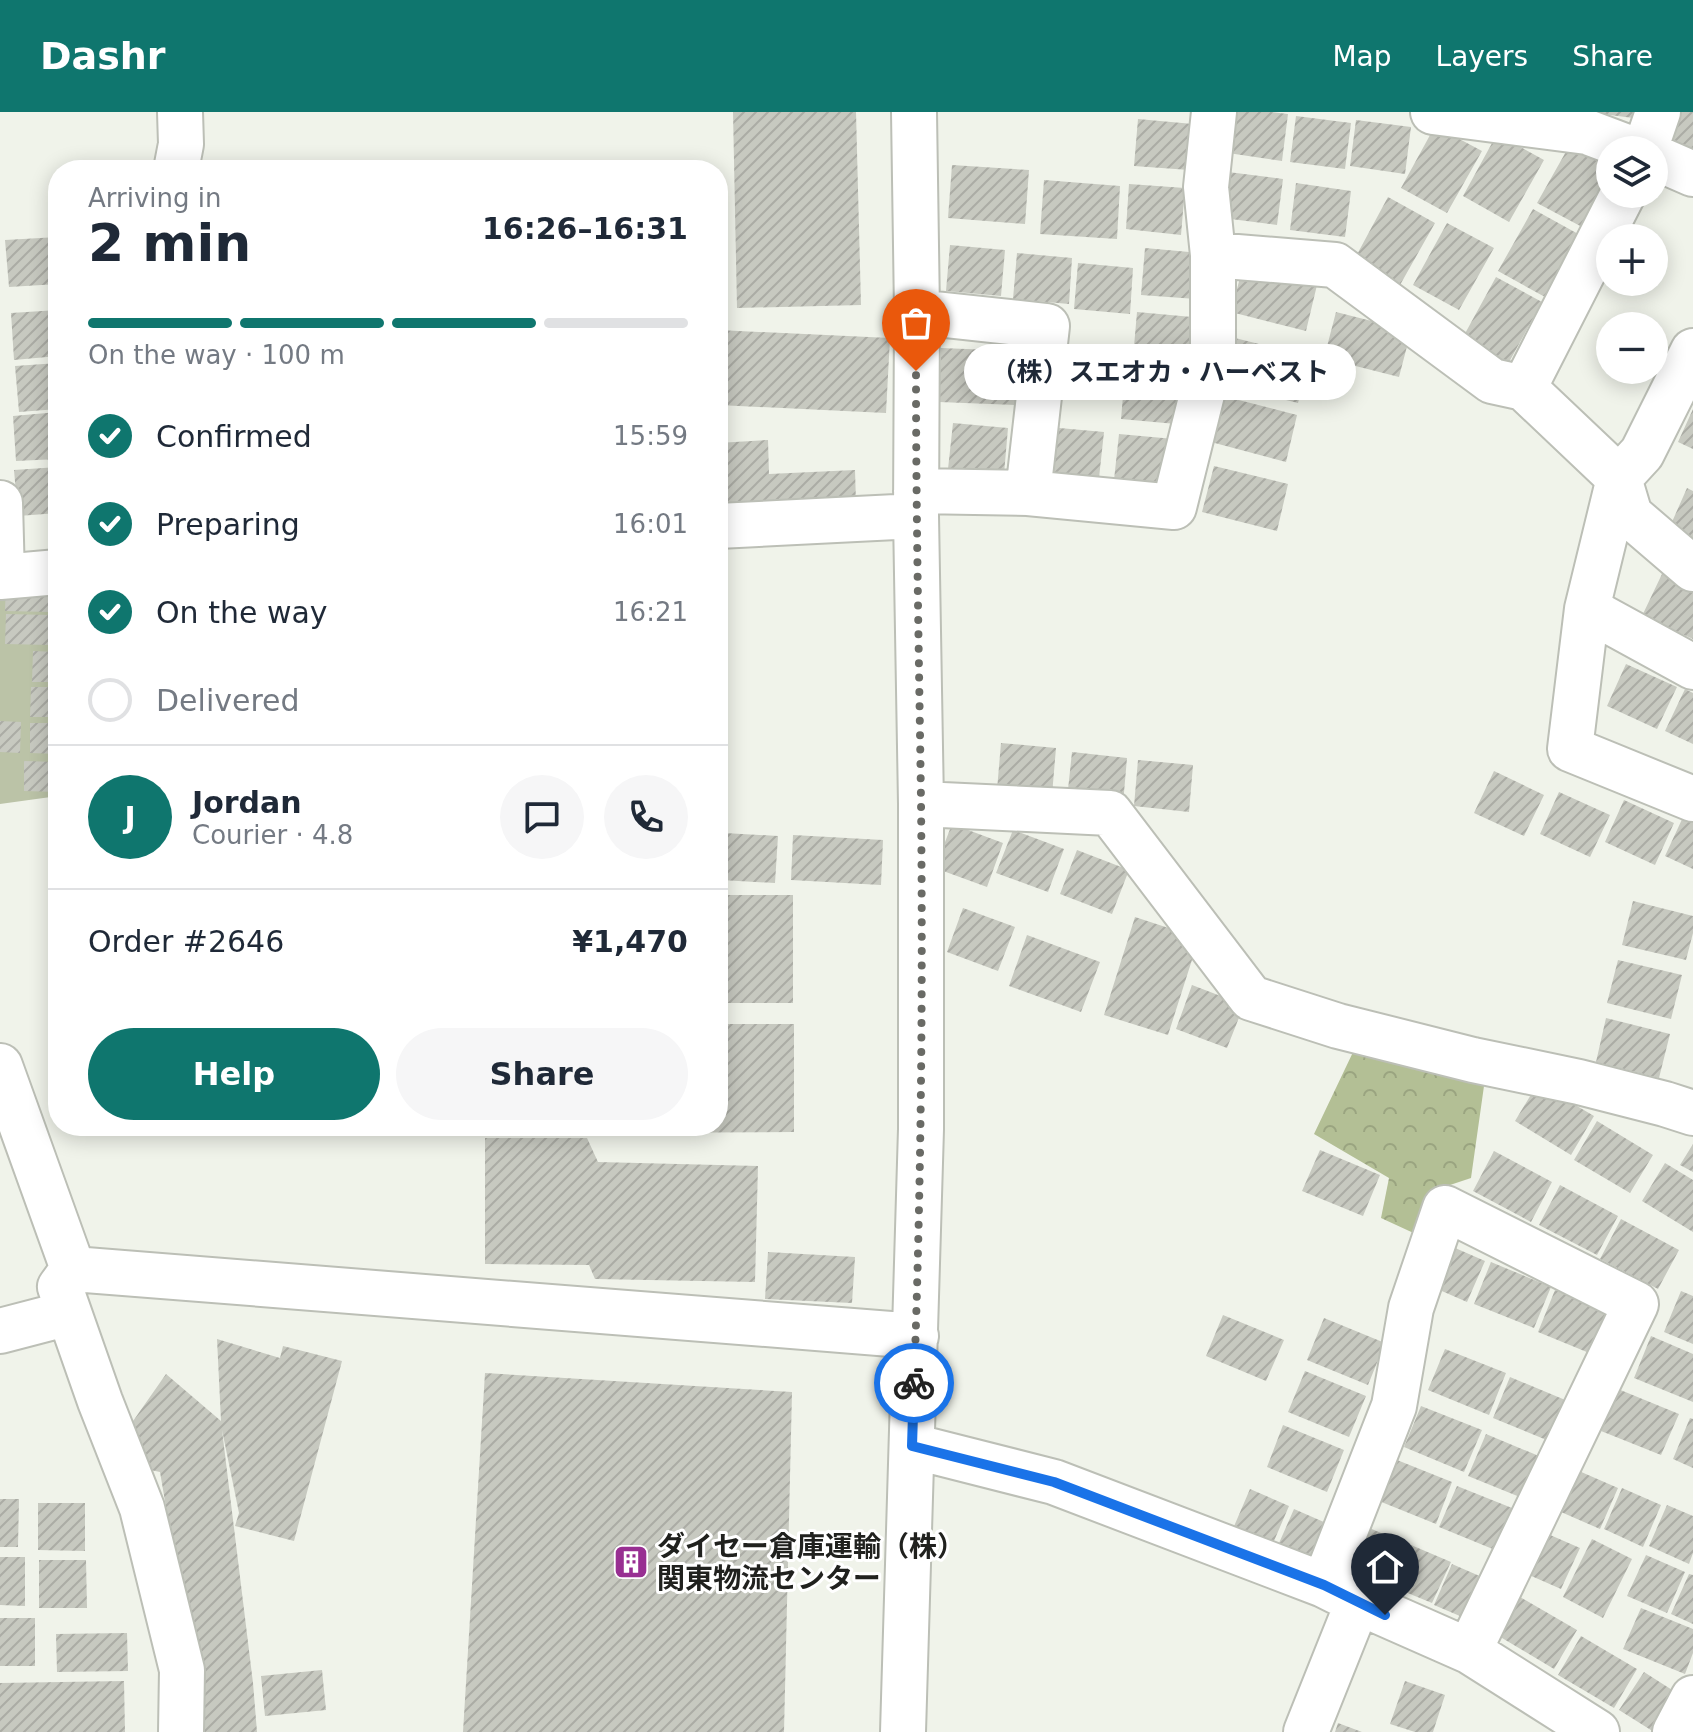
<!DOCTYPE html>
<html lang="en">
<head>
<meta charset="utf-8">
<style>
  body { margin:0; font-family:"DejaVu Sans","Noto Sans JP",sans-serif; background:#f6f6f7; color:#1f2937; height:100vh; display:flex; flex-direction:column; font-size:30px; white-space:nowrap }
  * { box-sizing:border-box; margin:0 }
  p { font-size:26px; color:#747a83 }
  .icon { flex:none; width:44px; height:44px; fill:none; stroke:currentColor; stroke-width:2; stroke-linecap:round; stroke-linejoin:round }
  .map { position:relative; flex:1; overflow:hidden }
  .sheet { position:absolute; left:48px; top:48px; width:680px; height:976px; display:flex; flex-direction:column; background:#fff; border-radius:32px; box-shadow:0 4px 20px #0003 }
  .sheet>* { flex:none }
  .controls { position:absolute; left:1596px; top:24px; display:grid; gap:16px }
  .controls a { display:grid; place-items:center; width:72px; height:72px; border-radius:50%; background:#fff; box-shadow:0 4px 20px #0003; font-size:40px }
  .pin { position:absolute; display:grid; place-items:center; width:68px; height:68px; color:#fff; margin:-82px -34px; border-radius:50% 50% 50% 0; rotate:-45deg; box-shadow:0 0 8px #0007 }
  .pin .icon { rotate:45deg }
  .courier { position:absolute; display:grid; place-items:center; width:80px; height:80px; margin:-40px; border:6px solid #1a73e8; border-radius:50%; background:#fff; color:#222; box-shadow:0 2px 10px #0007 }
  .bubble { position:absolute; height:56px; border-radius:28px; background:#fff; box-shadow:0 4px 20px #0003; font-size:26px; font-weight:700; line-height:56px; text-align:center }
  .overview em { font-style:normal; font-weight:700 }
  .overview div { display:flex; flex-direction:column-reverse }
  .overview { display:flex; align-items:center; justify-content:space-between; height:136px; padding:0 40px }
  h1 { font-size:52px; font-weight:700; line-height:60px }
  .bar { display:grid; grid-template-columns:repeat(4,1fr); gap:12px 8px; align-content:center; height:96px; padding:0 40px }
  .bar i { height:10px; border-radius:6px; background:#e0e1e3 }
  .bar .on { background:#0f766e }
  .bar p { grid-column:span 4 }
  .line { display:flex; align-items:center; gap:20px; padding:0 40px; border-top:2px solid #e0e1e3 }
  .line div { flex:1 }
  .round { display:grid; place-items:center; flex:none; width:84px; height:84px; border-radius:42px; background:#f6f6f7 }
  ol { padding:0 40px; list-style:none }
  li { display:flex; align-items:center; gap:24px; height:88px }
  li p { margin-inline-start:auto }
  li .icon { padding:8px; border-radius:50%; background:#0f766e; color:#fff; stroke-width:4 }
  li:last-child { color:#747a83 }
  li i { width:44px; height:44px; border:4px solid #e0e1e3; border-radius:50% }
  .button { display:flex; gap:16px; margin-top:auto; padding:16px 40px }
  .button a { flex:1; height:92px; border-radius:48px; background:#0f766e; color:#fff; font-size:32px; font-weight:700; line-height:92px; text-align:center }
  .button a+a { background:#f6f6f7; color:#1f2937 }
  header { display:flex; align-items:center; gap:48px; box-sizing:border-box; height:112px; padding:0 40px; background:#0f766e; color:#fff }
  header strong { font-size:38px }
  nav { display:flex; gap:44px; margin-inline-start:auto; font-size:28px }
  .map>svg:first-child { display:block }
</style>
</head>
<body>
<header>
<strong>Dashr</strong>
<nav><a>Map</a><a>Layers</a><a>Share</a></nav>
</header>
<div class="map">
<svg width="1693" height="1620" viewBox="0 0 1693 1620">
  <defs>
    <pattern id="forest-crowns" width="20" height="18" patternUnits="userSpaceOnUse" patternTransform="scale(2)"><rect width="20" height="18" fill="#b3bf95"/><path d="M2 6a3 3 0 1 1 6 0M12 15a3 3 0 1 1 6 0" fill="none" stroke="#9aa480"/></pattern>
    <pattern id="building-hatch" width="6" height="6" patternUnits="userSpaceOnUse" patternTransform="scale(2)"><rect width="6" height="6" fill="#c7c9c0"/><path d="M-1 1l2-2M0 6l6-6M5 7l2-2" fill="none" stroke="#abaca5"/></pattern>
  </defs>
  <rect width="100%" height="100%" fill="#f0f3ea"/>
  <path fill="#bbc3a7" d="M0 465H58V684L0 692Z"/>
  <path fill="url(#forest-crowns)" d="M1355 936 1484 974 1471 1066 1429 1080 1420 1124 1381 1106 1389 1066 1314 1022Z"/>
  <path fill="url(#building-hatch)" d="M733 0H856L861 193 737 196Z
    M1233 0H1271L1288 2 1282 49 1228 41Z
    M1602 0H1650L1649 8 1602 2Z
    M1675 0H1693V38L1666 30Z
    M1296 4 1351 11 1345 57 1290 50Z
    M1138 7 1193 12 1189 58 1134 54Z
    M1356 8 1411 15 1405 62 1350 54Z
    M1435 14 1482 39 1447 101 1401 76Z
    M1497 22 1544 48 1509 110 1463 84Z
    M1572 29 1610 49V69L1584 116 1537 91Z
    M188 50H234L235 58H188Z
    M242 50H297V58H242Z
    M952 53 1029 58 1025 112 948 106Z
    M1228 60 1283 67 1277 113 1223 106Z
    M1044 68 1120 74 1117 127 1040 122Z
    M1296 71 1351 79 1345 125 1290 118Z
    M1129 72 1185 76 1181 123 1126 117Z
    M1388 85 1435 111 1400 173 1354 148Z
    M1533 97 1580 123 1545 185 1498 159Z
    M1447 111 1494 136 1459 198 1413 173Z
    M58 125V172L9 175 5 128Z
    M950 133 1005 138 1001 184 946 179Z
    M1145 136 1200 141 1196 187 1141 183Z
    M1017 141 1072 146 1069 192 1013 187Z
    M1078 151 1133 156 1130 202 1074 197Z
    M1243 154 1317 173 1306 219 1231 200Z
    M1496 165 1542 190 1508 252 1462 227Z
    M58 198V244L14 248 11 201Z
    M1137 200 1192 205 1188 251 1133 246Z
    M1336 200 1411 219 1399 265 1324 246Z
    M718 218 890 226 886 301 718 293Z
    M1235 226 1310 245 1298 291 1223 272Z
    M941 236 1017 239 1016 293 939 290Z
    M1057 237 1113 242 1108 288 1053 283Z
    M58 251V297L19 300 15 254Z
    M1125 261 1179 266 1176 312 1121 307Z
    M1223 284 1297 303 1286 350 1211 330Z
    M1693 297V337L1678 330Z
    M58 300V347L16 349 13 304Z
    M953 311 1008 316 1004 362 948 357Z
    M1048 315 1104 320 1099 366 1044 361Z
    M1119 322 1174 327 1170 373 1114 368Z
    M768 328 769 362 855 358 856 391 718 398V331Z
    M1214 354 1288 372 1277 419 1202 400Z
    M58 355V401L18 404 14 358Z
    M1687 376 1693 379V430L1668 419Z
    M1662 462 1693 476V527L1642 504Z
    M6 468 50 469V500L5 499Z
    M6 502 50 503V533L5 532Z
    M33 539 58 540V570H32Z
    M1626 552 1677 575 1657 617 1607 594Z
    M31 575H58V605H30Z
    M1685 577 1693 581V632L1665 619Z
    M0 609 21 610 20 641 0 640Z
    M30 611H58V642L30 641Z
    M1001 631 1056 636 1052 683 997 678Z
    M1072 640 1127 646 1123 692 1067 687Z
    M1138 648 1193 653 1189 700 1134 694Z
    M24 649 58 650V680L24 679Z
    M1494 659 1544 683 1524 724 1474 701Z
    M1559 680 1610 703 1590 745 1540 722Z
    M1624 688 1674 711 1655 753 1605 730Z
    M1684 703 1693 707V757L1665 744Z
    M952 712 1003 731 987 775 935 756Z
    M1013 718 1064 737 1048 780 996 761Z
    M724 721 778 724 775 771 721 768Z
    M793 723 883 728 881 773 791 768Z
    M1077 738 1129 758 1112 802 1060 782Z
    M718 783H793V891H718Z
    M1633 789 1693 804V821L1686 848 1622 833Z
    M963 796 1015 815 998 859 947 840Z
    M1135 805 1199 826 1168 923 1104 903Z
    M1027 823 1100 850 1081 900 1009 874Z
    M1618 848 1682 863 1671 907 1607 891Z
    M1192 873 1244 893 1227 936 1176 917Z
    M1606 906 1670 922 1659 966 1596 950Z
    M718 912H794V1020L588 1021V1014H718Z
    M1538 971 1594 1004 1571 1043 1515 1009Z
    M1597 1009 1653 1043 1630 1081 1574 1048Z
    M485 1026H587L598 1050 758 1054 755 1170 595 1167 589 1153 485 1152Z
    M1693 1032V1060L1680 1053Z
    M1320 1038 1380 1063 1363 1104 1302 1079Z
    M1494 1039 1552 1070 1531 1110 1473 1079Z
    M1665 1051 1693 1068V1120L1642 1089Z
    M1560 1073 1618 1104 1597 1143 1539 1113Z
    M1621 1107 1679 1138 1658 1177 1600 1147Z
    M1446 1132 1485 1149 1467 1190 1428 1173Z
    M768 1140 855 1145 852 1191 765 1187Z
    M1491 1150 1551 1175 1534 1216 1474 1192Z
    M1555 1178 1616 1203 1599 1245 1538 1220Z
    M1681 1179 1693 1184V1232L1664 1220Z
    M1223 1203 1284 1228 1266 1269 1206 1244Z
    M1324 1206 1385 1231 1368 1273 1307 1248Z
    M1651 1224 1693 1242V1290L1634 1266Z
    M217 1227 280 1246 283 1234 342 1249 294 1429 235 1414 239 1401 222 1318 253 1571 257 1620H197L196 1570 160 1360 141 1356 131 1312 166 1262 221 1309Z
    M1445 1237 1506 1261 1489 1303 1428 1278Z
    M1305 1259 1366 1284 1349 1325 1288 1300Z
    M485 1261 792 1280 784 1620H463Z
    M1510 1265 1570 1290 1554 1331 1493 1306Z
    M1618 1277 1679 1302 1661 1343 1601 1319Z
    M1421 1294 1482 1318 1464 1360 1404 1335Z
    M1690 1306 1693 1307V1356L1673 1347Z
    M1283 1313 1344 1338 1327 1380 1267 1355Z
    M1486 1322 1546 1347 1530 1389 1468 1364Z
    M1392 1346 1452 1370 1436 1412 1374 1387Z
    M1579 1359 1618 1376 1600 1417 1561 1400Z
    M1457 1374 1517 1398 1500 1440 1439 1415Z
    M1622 1376 1661 1393 1643 1435 1604 1417Z
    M1250 1377 1289 1394 1271 1436 1232 1419Z
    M0 1387H19L18 1435H0Z
    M38 1391H85V1439L38 1438Z
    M1667 1393 1693 1404V1441L1689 1452 1649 1434Z
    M1294 1397 1333 1414 1315 1455 1276 1438Z
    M1367 1415 1407 1432 1389 1473 1349 1456Z
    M1541 1419 1580 1436 1561 1477 1522 1460Z
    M1592 1427 1632 1447 1603 1506 1563 1485Z
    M1411 1433 1451 1450 1432 1491 1393 1475Z
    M1646 1443 1685 1460 1667 1501 1627 1484Z
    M0 1445H25V1494L0 1493Z
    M39 1448H86L87 1496H39Z
    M1452 1452 1491 1469 1474 1510 1434 1493Z
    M1689 1462 1693 1463V1512L1671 1502Z
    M1520 1485 1577 1518 1554 1557 1497 1523Z
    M1641 1496 1693 1517V1541L1685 1562 1623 1537Z
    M0 1506H35V1554H0Z
    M127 1521 128 1559 57 1560 56 1522Z
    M1581 1524 1637 1557 1614 1596 1558 1563Z
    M322 1558 326 1598 265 1604 261 1564Z
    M1644 1560 1680 1583 1654 1620 1619 1598Z
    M124 1569 125 1620H0V1571Z
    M1405 1569 1445 1583 1433 1620H1415L1390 1612Z
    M1338 1611 1362 1620H1335Z"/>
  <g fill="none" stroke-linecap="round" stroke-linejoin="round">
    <g stroke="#bcbfb6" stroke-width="48">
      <path id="minor" d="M1433 0 1587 20 1635 38
        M1645 38 1658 0
        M1654 45 1693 62
        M176 58 181 32 180 0
        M1213 143 1335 153 1492 269 1524 276 1619 366 1630 403 1693 457
        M917 200 1047 214 1028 381
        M1693 239 1642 341 1619 366 1587 497 1570 637 1693 687
        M1524 276 1623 82
        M916 379 1028 381 1174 395 1213 238V143L1206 75 1214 0
        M0 391 2 465
        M718 414 916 404
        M0 465 58 460
        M1587 497 1693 555
        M921 692 1110 701 1251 886 1338 914 1473 948 1579 970 1665 992 1693 1001
        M0 954 73 1157 916 1224
        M73 1157 60 1175 100 1289 142 1396 182 1558 181 1620
        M0 1219 69 1201
        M912 1334 1054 1370 1324 1473 1358 1490 1469 1539 1597 1620
        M1324 1473 1394 1294 1411 1196 1445 1096 1636 1192 1469 1539
        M903 1620 921 1017V692L916 404 917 200 914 0
        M1306 1620 1358 1490
        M1675 1620 1693 1586"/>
    </g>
    <use href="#minor" stroke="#fff" stroke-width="44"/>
  </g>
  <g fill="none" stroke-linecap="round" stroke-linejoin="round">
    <path stroke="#696a65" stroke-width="8" stroke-dasharray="0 14.4" d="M914 1271C921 1077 923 883 921 689 919 546 916 403 916 259"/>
    <path stroke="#1a73e8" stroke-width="10" d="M914 1271 912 1334 1054 1370 1324 1473 1385 1503"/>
  </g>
  <defs>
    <g id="building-square" transform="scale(1.8)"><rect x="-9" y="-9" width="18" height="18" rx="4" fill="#982f92" stroke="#fff"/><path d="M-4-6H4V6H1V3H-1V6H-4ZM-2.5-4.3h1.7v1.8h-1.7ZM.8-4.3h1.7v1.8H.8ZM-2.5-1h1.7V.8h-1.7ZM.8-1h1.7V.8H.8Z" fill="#fff"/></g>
  </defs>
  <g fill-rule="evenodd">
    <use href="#building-square" x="631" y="1450"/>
  </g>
  <g text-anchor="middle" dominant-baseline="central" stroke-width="6" stroke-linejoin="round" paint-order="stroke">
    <g font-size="28" font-weight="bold" fill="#20211e" stroke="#fff" text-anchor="start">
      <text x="657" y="1434">ダイセー倉庫運輸（株）<tspan x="657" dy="32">関東物流センター</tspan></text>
    </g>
  </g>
</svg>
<div class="controls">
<a><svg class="icon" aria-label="layers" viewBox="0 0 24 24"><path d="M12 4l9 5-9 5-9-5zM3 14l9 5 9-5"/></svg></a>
<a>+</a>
<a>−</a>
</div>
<div class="pin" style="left:916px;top:259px;background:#ea580c"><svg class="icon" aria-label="bag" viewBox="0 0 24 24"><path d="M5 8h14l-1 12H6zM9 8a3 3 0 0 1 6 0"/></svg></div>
<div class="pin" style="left:1385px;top:1503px;background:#1f2937"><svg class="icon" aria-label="home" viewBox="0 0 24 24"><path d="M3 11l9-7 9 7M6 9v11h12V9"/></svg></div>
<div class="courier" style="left:914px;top:1271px"><svg class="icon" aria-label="bike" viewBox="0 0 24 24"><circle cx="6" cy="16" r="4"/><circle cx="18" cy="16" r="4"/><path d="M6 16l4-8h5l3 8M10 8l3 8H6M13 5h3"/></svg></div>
<div class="bubble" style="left:964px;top:232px;width:392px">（株）スエオカ・ハーベスト</div>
<section class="sheet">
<div class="overview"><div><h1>2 min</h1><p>Arriving in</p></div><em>16:26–16:31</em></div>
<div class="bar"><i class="on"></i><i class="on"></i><i class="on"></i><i></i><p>On the way · 100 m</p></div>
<ol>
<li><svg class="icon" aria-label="check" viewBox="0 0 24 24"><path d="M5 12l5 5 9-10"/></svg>Confirmed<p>15:59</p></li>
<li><svg class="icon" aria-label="check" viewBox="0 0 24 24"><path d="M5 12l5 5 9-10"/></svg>Preparing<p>16:01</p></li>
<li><svg class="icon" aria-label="check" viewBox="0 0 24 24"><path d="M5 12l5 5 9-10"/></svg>On the way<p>16:21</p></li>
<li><i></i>Delivered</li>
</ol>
<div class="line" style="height:144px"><b class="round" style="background:#0f766e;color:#fff">J</b><div><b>Jordan</b><p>Courier · 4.8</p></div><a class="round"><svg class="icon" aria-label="chat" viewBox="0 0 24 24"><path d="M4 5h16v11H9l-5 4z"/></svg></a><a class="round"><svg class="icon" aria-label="phone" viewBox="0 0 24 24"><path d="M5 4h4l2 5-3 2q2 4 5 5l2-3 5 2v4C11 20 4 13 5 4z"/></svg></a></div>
<div class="line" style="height:104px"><div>Order #2646</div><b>¥1,470</b></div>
<div class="button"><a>Help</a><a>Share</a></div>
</section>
</div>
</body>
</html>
